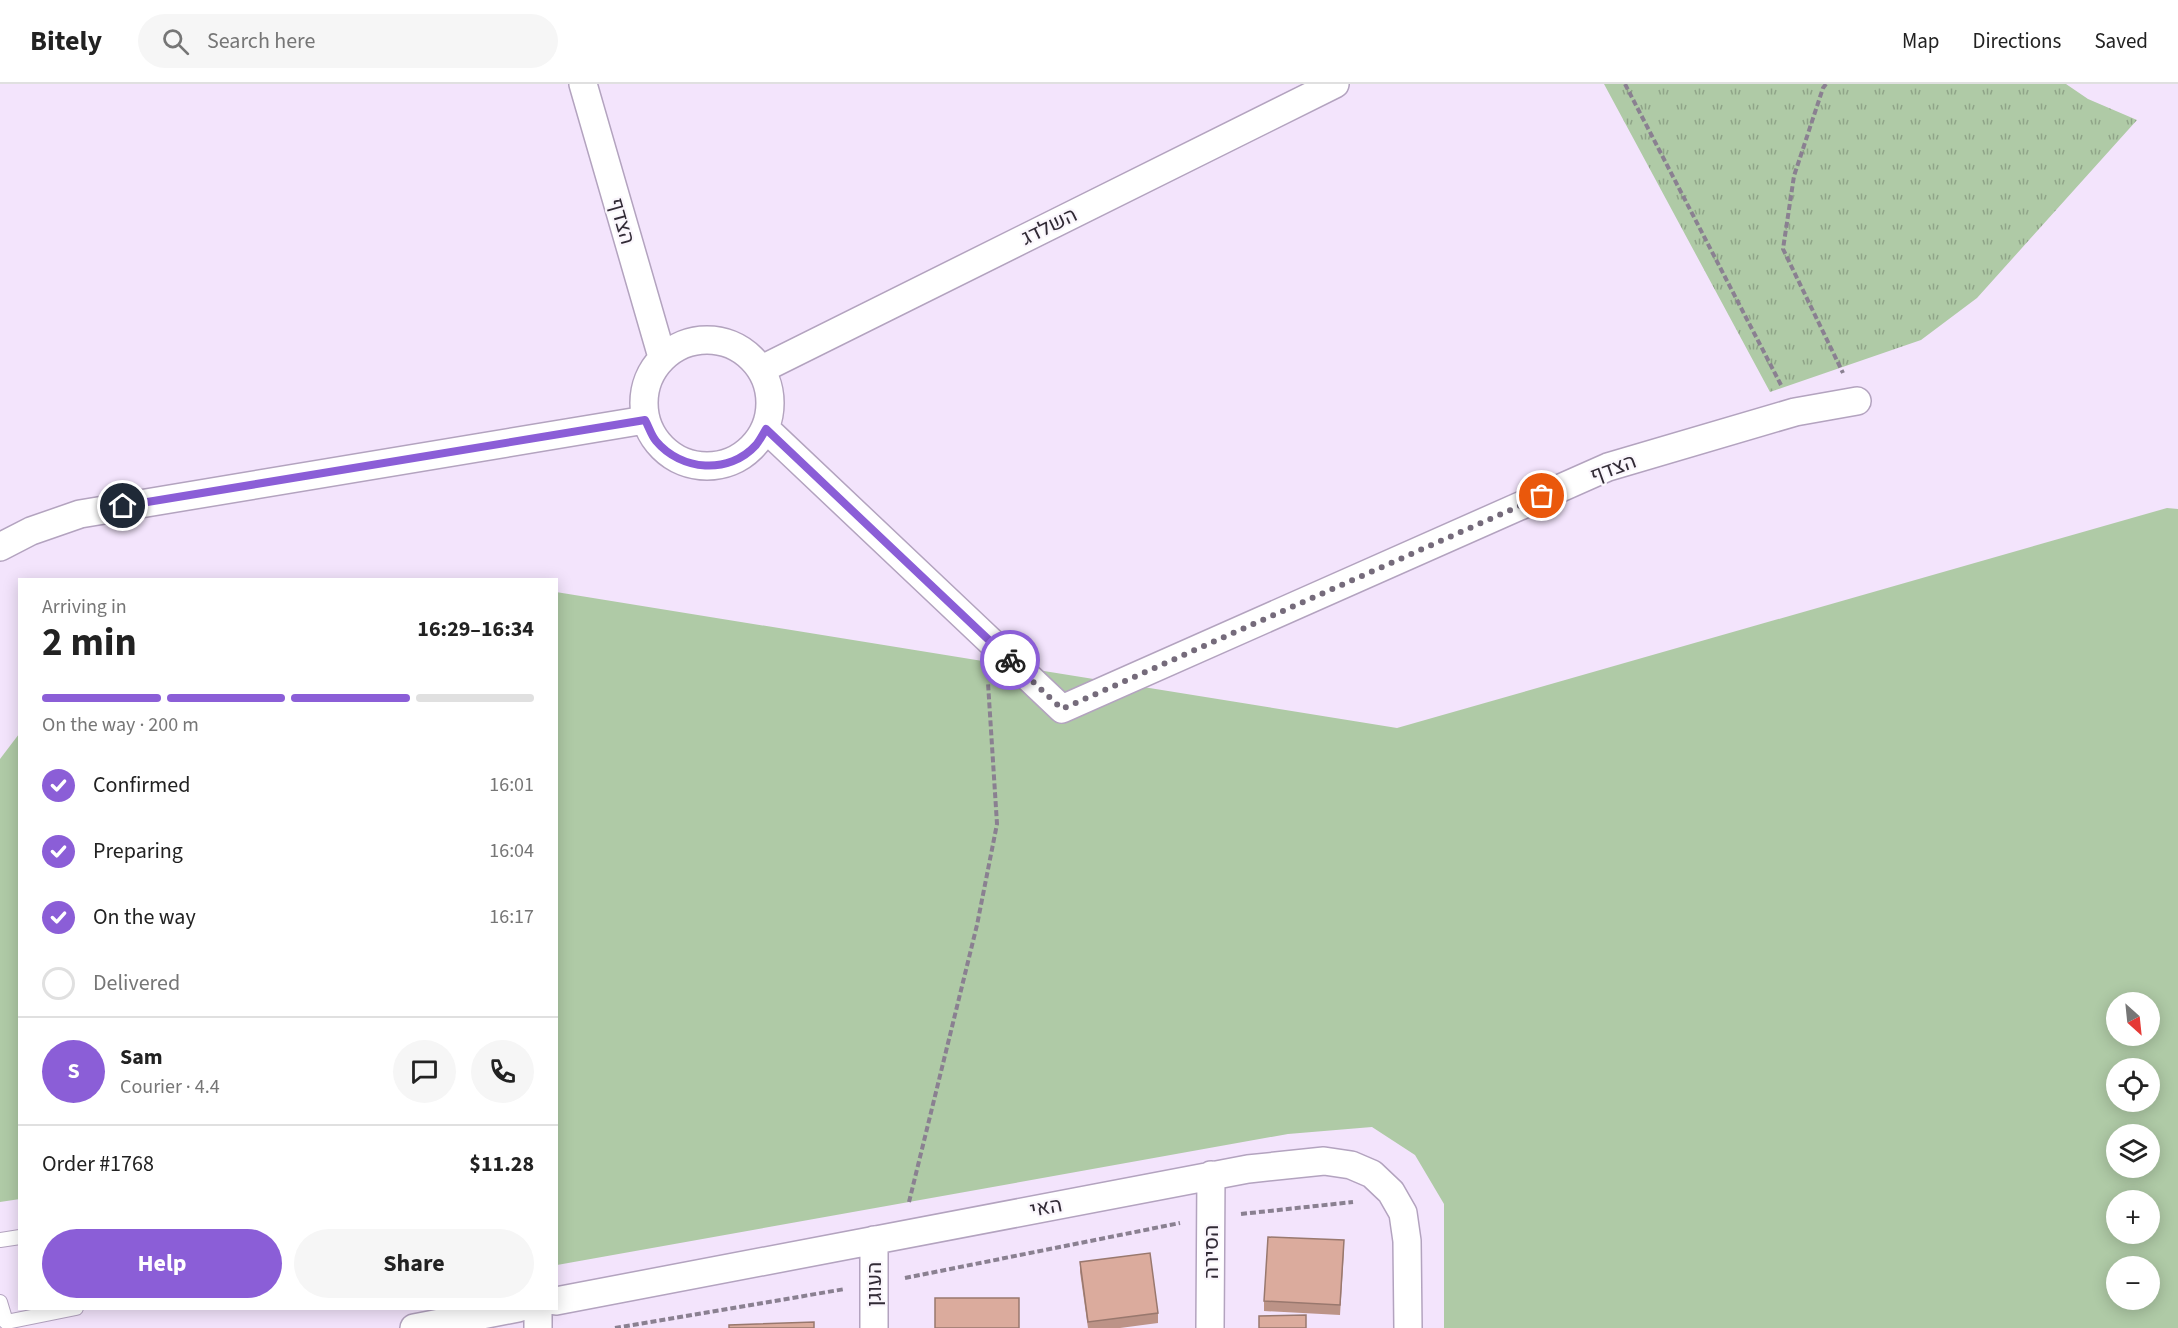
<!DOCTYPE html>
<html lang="en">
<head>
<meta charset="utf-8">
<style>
  body { margin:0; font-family:"Source Sans 3",Heebo,sans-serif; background:#f6f6f6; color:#222; height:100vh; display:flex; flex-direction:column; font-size:22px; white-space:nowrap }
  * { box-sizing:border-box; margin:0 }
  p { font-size:20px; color:#767676 }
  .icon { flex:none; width:33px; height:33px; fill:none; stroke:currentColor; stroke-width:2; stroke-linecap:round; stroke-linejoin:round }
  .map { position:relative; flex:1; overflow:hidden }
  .side { position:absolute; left:18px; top:494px; width:540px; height:732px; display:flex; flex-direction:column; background:#fff; border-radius:0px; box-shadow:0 3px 15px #0003 }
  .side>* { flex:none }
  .needle { width:39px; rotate:153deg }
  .fabs { position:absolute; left:2106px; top:908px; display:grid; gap:12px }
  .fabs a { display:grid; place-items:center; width:54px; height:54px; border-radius:50%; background:#fff; box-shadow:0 3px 15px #0003; font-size:30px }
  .pin { position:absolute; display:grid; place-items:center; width:51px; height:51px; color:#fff; margin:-26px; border:3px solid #fff; border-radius:50%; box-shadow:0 2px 6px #0007 }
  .courier { position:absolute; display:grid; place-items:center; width:60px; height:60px; margin:-30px; border:4px solid #8b5ed7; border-radius:50%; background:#fff; color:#222; box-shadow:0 2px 8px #0007 }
  .head em { font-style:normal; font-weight:700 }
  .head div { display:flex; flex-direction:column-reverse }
  .head { display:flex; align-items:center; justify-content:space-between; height:102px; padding:0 24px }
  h1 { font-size:39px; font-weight:700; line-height:45px }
  .bar { display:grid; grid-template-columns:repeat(4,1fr); gap:9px 6px; align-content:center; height:72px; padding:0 24px }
  .bar i { height:8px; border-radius:4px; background:#e0e0e0 }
  .bar .on { background:#8b5ed7 }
  .bar p { grid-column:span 4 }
  .line { display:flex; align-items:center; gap:15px; padding:0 24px; border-top:2px solid #e0e0e0 }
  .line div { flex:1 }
  .round { display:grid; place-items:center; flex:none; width:63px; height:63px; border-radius:32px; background:#f6f6f6 }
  ol { padding:0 24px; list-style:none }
  li { display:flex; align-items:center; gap:18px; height:66px }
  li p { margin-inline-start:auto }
  li .icon { padding:6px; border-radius:50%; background:#8b5ed7; color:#fff; stroke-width:4 }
  li:last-child { color:#767676 }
  li i { width:33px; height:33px; border:3px solid #e0e0e0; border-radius:50% }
  .primary-button { display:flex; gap:12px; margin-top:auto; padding:12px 24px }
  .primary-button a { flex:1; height:69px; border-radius:36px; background:#8b5ed7; color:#fff; font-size:24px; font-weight:700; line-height:69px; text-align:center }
  .primary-button a+a { background:#f6f6f6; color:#222 }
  header { display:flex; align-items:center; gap:36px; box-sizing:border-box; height:84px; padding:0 30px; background:#fff; border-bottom:2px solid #e0e0e0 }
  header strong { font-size:28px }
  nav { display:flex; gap:33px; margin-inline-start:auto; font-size:21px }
  .search { width:420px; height:54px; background:#f6f6f6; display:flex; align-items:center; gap:15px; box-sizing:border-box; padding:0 21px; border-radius:33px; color:#767676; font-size:22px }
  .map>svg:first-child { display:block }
</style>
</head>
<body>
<header>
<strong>Bitely</strong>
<div class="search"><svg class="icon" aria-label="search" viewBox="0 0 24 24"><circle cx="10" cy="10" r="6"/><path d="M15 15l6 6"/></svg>Search here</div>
<nav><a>Map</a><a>Directions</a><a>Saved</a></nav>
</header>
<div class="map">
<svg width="2178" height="1244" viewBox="0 0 2178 1244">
  <defs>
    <pattern id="park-tufts" width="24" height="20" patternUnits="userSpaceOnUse" patternTransform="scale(1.5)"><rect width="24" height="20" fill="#afcaa6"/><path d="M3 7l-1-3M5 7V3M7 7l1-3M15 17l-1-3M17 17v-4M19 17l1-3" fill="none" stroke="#8fa488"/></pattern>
  </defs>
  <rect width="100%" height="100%" fill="#f3e4fc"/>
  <path fill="#afcaa6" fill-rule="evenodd" d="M2167 424 2178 425V1244H1444V1120L1415 1071 1372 1043 1288 1050 557 1181 556 508 1397 644ZM2116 918H2150V951H2116ZM2116 984H2150V1017H2116ZM2116 1050H2150V1083H2116ZM2116 1116H2150V1149H2116ZM2116 1182H2150V1215H2116Z
    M19 650 20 1115 0 1118V675Z"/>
  <path fill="url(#park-tufts)" d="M1604 0H2066L2088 15 2137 36 1977 214 1921 256 1770 308Z"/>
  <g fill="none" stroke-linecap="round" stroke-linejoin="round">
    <g stroke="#b3a3bf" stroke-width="16">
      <path id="service" d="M0 1156 20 1153
        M0 1218 6 1238 76 1224"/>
    </g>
    <g stroke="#b3a3bf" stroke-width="30">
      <path id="minor" d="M583 0 662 273
        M644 319a63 63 0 1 1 126 0a63 63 0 1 1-126 0Z
        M762 285 1335 0
        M766 345 1062 625 1608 383 1795 328 1857 317
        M0 463 31 447 80 430 645 336
        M874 1156V1244
        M556 1217 1248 1085 1324 1077 1351 1081 1372 1090 1391 1108 1403 1129 1407 1157 1408 1244
        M538 1224V1244
        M414 1244 518 1224
        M1210 1244 1211 1091"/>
    </g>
    <path stroke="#8a8091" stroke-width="4" stroke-dasharray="6 3" stroke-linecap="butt" d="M1625 0 1781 301
      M1826 0 1823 4 1794 92 1783 165 1843 289
      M909 1118 977 841 997 740 988 599
      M1241 1130 1353 1118
      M905 1194 1180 1139
      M615 1244 845 1205"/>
    <use href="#service" stroke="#fff" stroke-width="14"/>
    <use href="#minor" stroke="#fff" stroke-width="27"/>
  </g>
  <path fill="#bc9387" d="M1344 1166 1340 1231 1264 1227V1217Z
    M1080 1178 1158 1229V1239L1120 1244H1088L1080 1188Z"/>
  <path fill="#dbab9d" stroke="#99786e" stroke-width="1.5" d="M1268 1153 1344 1156 1340 1221 1264 1217Z
    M1150 1169 1158 1229 1088 1238 1080 1178Z
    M935 1214H1019V1244H935Z
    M1306 1231V1244H1259V1232Z
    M814 1238V1244H729V1241Z"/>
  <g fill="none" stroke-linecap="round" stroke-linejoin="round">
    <path stroke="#756b7b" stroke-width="6" stroke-dasharray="0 10.8" d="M1010 576 1062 625 1542 412"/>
    <path stroke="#8b5ed7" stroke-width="8" d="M123 422 645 336C649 343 651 351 656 357 681 387 729 391 756 361 760 356 763 350 766 345L1010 576"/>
  </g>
  <g text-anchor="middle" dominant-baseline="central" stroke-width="4.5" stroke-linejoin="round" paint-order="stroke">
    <g font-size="21" fill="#312a35" stroke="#faf6fc">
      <text transform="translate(622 137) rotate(74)">הצדף</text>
      <text transform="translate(1049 142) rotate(-26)">השלדג</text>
      <text transform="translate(1613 384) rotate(-20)">הצדף</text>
      <text transform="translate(1046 1123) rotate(-11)">האי</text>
      <text transform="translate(1211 1168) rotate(-90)">הסירה</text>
      <text transform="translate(874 1200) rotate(-90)">העוגן</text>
    </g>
  </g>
</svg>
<div class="fabs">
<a><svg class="needle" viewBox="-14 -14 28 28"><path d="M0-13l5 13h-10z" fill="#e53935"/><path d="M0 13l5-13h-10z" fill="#767676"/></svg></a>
<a><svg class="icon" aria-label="locate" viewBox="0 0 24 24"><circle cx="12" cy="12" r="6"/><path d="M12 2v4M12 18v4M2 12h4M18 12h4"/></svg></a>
<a><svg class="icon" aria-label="layers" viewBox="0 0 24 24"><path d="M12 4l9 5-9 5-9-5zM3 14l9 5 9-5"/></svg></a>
<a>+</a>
<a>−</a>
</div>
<div class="pin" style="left:1542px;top:412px;background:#ea580c"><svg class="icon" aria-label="bag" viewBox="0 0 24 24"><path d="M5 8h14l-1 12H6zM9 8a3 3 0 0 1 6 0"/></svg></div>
<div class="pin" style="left:123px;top:422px;background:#1f2937"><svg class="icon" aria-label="home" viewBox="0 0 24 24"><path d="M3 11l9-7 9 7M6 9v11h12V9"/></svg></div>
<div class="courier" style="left:1010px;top:576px"><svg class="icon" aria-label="bike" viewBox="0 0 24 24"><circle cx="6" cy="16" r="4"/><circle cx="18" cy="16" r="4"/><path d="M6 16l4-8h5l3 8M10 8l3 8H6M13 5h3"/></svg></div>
<section class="side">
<div class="head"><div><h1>2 min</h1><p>Arriving in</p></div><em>16:29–16:34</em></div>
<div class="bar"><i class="on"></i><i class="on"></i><i class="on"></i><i></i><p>On the way · 200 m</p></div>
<ol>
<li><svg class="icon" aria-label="check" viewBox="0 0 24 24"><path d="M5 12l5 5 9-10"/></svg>Confirmed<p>16:01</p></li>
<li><svg class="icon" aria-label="check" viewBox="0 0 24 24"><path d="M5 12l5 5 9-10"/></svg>Preparing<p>16:04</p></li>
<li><svg class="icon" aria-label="check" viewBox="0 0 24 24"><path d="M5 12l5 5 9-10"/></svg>On the way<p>16:17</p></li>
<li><i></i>Delivered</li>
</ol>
<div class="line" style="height:108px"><b class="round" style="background:#8b5ed7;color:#fff">S</b><div><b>Sam</b><p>Courier · 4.4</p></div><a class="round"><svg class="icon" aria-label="chat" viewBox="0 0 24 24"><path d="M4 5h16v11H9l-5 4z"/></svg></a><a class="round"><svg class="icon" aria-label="phone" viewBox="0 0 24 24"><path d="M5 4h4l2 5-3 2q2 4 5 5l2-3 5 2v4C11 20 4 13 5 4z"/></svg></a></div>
<div class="line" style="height:78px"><div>Order #1768</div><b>$11.28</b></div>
<div class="primary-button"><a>Help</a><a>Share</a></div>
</section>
</div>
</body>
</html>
